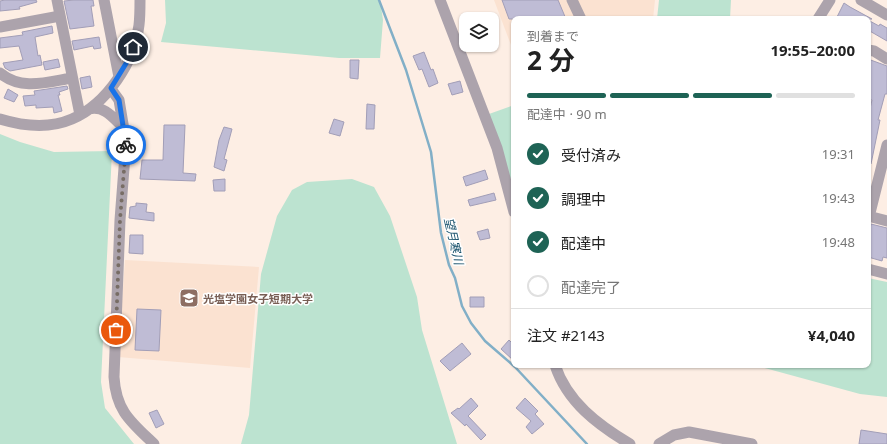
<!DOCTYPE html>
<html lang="ja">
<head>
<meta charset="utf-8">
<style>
  body { margin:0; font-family:"Noto Sans","Noto Sans JP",sans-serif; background:#f6f6f6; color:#222; height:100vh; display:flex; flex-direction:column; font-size:15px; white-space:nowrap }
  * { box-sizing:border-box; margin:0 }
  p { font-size:13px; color:#767676 }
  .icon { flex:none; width:22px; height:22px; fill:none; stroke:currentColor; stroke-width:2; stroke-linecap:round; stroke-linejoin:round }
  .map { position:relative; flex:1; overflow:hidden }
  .details { position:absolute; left:511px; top:16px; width:360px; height:352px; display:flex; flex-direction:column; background:#fff; border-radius:8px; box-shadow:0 1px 3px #0004 }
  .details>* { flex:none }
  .controls { position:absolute; left:459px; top:12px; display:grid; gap:8px }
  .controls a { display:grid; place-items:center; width:40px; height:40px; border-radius:8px; background:#fff; box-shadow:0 1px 3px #0004; font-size:20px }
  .pin { position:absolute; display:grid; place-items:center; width:34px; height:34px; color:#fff; margin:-17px; border:2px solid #fff; border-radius:50%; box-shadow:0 1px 4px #0007 }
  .courier { position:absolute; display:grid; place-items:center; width:40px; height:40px; margin:-20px; border:3px solid #1a73e8; border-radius:50%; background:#fff; color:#222; box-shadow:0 1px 5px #0007 }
  .summary em { font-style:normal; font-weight:700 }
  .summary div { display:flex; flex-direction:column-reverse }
  .summary { display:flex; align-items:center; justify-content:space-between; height:68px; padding:0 16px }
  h1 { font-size:26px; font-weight:700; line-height:30px }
  .bar { display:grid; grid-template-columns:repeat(4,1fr); gap:6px 4px; align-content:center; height:48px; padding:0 16px }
  .bar i { height:5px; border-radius:3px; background:#e0e0e0 }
  .bar .on { background:#1e6355 }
  .bar p { grid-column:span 4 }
  .line { display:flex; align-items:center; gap:10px; padding:0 16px; border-top:1px solid #e0e0e0 }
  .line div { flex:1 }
  ol { padding:0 16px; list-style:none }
  li { display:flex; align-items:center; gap:12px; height:44px }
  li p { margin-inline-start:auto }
  li .icon { padding:4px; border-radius:50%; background:#1e6355; color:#fff; stroke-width:4 }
  li:last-child { color:#767676 }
  li i { width:22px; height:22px; border:2px solid #e0e0e0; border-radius:50% }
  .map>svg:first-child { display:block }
</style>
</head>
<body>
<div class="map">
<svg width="887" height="444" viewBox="0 0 887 444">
  <rect width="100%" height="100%" fill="#fdeee4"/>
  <path fill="#fbe2d1" d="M494 0H655L653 19H514V53Z
    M125 260 259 267 250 368 118 357Z"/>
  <path fill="#bce3d0" d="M165 0H380L383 20 380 58H339L161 42 166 23Z
    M659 0H731L730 19H657Z
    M514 105V181H511L489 114Z
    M0 134 20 142 54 152 112 151 101 382 105 408 134 444H0Z
    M352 179 374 187 390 216 417 297 422 330 457 444H241L249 415 261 274 277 216 292 190 307 182Z
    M868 278 887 282V397L860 394 754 365H868Z"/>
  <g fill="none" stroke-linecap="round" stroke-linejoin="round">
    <path stroke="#82afc7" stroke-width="2.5" d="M379 0 406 70 431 152 441 233 449 265 455 278 462 306 471 323 485 341 515 367 587 444"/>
  </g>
  <path fill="#bfbcd5" stroke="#a29eb7" d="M5 0H36L37 2 19 7 20 9 0 11V1Z
    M74 0H93L94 6H91L94 26 70 29 64 1Z
    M502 0H558L566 19H509Z
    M844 3 850 7 872 19H836Z
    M868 20 879 26 880 24 887 28V41L868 30Z
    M52 26 53 33 35 37 38 56 40 55 42 65 10 71 5 68 3 63 23 60 19 46 0 48V38L23 35 22 32Z
    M99 37 101 48 94 49 93 46 74 50 72 41Z
    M424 52 431 70 433 69 438 83 429 87 422 69 419 70 413 56Z
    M58 59 60 67 45 70 43 62Z
    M868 59 887 66V94H885L878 120H880L871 164H868V117L872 100 868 99Z
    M350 60H359L358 79 350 78Z
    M90 76 92 87 82 89 80 78Z
    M460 81 463 92 452 95 448 84Z
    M67 86 68 89 59 92 60 95H58L62 111 54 113 53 107 36 108V105L25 106 23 96 35 95 34 91Z
    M8 89 18 95 14 102 4 98Z
    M367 104 375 105 374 129H366Z
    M334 119 344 122 340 136 329 133Z
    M164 125H185L183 173 196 174 195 181 140 179 142 160H163Z
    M224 127 232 129 224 159 227 160 224 171 214 167 219 140Z
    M485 170 488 179 466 186 463 177Z
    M225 179V191H214L213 180Z
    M494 193 496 200 470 206 468 200Z
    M136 203 147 204 146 212 154 213V221L129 218 130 207 136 206Z
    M871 224 887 228V258L883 257 882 261 868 257V237Z
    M488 229 490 238 480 240 477 232Z
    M130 235H143V254L129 253Z
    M470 297H484V307H470Z
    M137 309 161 310 159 351 135 350Z
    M509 340 514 345V361L501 349Z
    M462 343 471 354 450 371 440 361Z
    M471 398 478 406 468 416 486 435 481 440 466 424 465 426 451 413 458 408 459 409Z
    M525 398 538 411 535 414 544 424 532 434 526 427 531 421 516 408Z
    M157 410 164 424 156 428 149 413Z
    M861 430 887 434V444H859Z"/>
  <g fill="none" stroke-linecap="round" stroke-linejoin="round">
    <path stroke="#aca3ac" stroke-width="11" d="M57 0 80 115
      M104 0 119 77
      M440 0 497 148 514 212
      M572 0 581 19
      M861 0 887 15
      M818 19 830 0
      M0 27 60 16
      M868 50 874 51 887 59
      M0 73C22 91 47 82 72 78
      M111 89 119 100 126 142 120 220 114 377C116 411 131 422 154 444
      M89 109C105 105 114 119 125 129
      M0 119C23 126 49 129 72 119 107 104 135 61 139 25 140 17 140 8 140 0
      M868 216 887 221
      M869 217 887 145
      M868 269 887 274
      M555 365C567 402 598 425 630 444
      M659 444 674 435 689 432 752 444"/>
  </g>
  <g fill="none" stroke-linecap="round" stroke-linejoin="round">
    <path stroke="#786d65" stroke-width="4" stroke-dasharray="0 7.2" d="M116 330 120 220 126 145"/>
    <path stroke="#1a73e8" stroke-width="5" d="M126 145 119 100 111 88 130 57 133 47"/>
  </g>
  <defs>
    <g id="university-square" transform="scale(1)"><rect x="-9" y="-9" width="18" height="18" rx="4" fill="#8d6e63" stroke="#fff"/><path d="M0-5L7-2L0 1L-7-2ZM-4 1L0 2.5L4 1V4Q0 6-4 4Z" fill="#fff"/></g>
  </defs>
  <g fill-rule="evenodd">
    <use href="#university-square" x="189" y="298"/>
  </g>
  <g text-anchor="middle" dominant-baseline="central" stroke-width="3" stroke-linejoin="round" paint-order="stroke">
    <g font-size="11" font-weight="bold" fill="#785e54" stroke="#fff" text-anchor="start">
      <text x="203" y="298">光塩学園女子短期大学</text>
    </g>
    <g font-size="12" font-style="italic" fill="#18516b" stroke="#fff">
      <text transform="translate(454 241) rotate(77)">望月寒川</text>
    </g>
  </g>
</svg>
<div class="controls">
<a><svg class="icon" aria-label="layers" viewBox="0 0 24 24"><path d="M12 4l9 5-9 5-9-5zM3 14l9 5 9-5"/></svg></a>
</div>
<div class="pin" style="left:116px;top:330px;background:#ea580c"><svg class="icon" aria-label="bag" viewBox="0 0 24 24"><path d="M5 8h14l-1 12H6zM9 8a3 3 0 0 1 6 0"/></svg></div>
<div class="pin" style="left:133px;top:47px;background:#1f2937"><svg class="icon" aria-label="home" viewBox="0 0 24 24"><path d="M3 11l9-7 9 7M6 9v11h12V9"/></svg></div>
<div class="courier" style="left:126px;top:145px"><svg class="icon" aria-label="bike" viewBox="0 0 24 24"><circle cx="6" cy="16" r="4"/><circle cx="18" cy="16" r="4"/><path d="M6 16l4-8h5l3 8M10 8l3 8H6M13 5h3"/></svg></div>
<section class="details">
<div class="summary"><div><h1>2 分</h1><p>到着まで</p></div><em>19:55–20:00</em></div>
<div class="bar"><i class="on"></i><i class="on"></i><i class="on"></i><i></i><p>配達中 · 90 m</p></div>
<ol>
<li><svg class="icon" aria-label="check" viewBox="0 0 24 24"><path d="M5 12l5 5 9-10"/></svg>受付済み<p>19:31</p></li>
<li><svg class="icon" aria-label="check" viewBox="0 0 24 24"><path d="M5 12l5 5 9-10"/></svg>調理中<p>19:43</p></li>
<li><svg class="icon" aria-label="check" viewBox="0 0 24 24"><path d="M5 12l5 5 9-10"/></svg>配達中<p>19:48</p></li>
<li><i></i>配達完了</li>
</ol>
<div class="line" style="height:52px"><div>注文 #2143</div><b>¥4,040</b></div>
</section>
</div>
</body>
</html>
